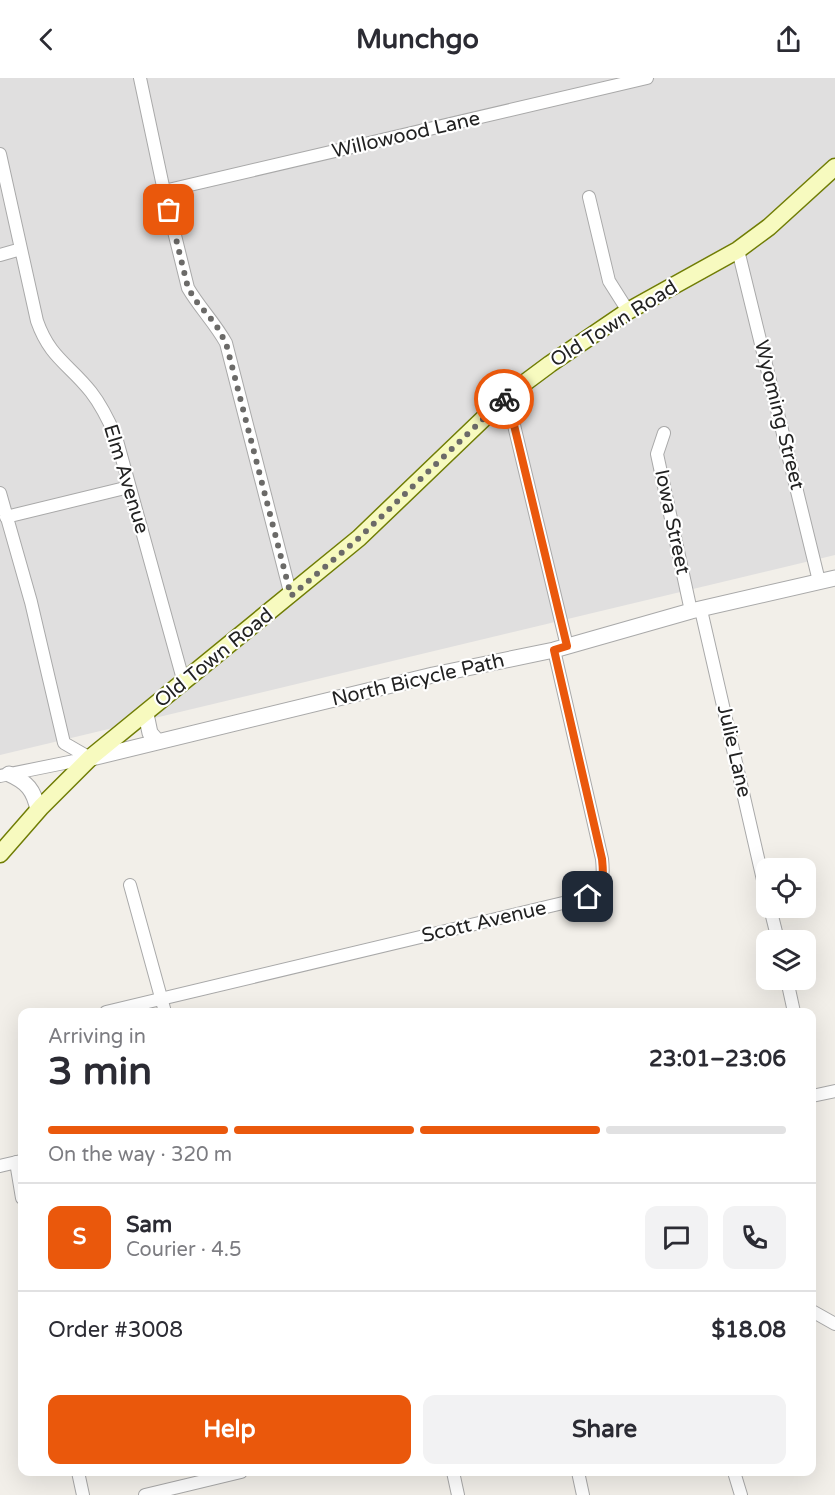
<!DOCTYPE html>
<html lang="en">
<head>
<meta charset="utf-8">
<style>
  body { margin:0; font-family:"Varela Round",sans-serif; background:#f2f2f3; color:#2b2b33; height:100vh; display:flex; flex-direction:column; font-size:22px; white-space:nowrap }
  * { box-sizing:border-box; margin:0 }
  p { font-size:20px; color:#7c7c81 }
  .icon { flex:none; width:33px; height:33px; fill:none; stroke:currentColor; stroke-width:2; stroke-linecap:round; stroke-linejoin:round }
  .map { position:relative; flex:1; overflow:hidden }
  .side { position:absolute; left:18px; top:930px; width:798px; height:468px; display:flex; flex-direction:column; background:#fff; border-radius:12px; box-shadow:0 6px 24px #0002 }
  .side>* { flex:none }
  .tools { position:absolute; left:756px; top:780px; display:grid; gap:12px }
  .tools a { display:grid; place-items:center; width:60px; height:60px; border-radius:12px; background:#fff; box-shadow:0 6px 24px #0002; font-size:30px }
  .pin { position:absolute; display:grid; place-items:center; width:51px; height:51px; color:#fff; margin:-26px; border-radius:12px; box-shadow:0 3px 9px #0006 }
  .courier { position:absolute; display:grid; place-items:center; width:60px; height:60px; margin:-30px; border:4px solid #ea580c; border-radius:50%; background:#fff; color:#222; box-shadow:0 2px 8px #0007 }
  .overview em { font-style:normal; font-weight:800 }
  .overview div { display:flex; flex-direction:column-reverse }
  .overview { display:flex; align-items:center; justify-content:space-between; height:102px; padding:0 30px }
  h1 { font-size:39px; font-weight:800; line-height:45px }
  .bar { display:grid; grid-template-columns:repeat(4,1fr); gap:9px 6px; align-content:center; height:72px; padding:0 30px }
  .bar i { height:8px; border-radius:4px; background:#e1e1e2 }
  .bar .selected { background:#ea580c }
  .bar p { grid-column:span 4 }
  .line { display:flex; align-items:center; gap:15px; padding:0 30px; border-top:2px solid #e1e1e2 }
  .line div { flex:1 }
  .round { display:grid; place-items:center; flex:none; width:63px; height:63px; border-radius:12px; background:#f2f2f3 }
  .cta { display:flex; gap:12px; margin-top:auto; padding:12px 30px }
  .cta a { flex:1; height:69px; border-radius:12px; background:#ea580c; color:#fff; font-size:24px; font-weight:800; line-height:69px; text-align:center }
  .cta a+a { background:#f2f2f3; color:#2b2b33 }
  header { display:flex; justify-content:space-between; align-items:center; height:78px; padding:0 30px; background:#fff; font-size:27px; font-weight:800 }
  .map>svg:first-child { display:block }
</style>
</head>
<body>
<header><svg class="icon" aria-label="back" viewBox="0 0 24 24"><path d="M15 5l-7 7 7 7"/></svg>Munchgo<svg class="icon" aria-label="share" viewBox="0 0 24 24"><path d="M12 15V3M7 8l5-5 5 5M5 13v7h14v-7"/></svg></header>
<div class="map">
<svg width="835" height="1417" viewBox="0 0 835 1417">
  <rect width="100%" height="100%" fill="#f2efe9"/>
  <path fill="#e0dfdf" d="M0 0H835V477L0 677Z"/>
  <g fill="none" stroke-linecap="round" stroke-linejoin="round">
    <g stroke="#a9a9a9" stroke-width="14">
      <path id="minor" d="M140 0 164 113 188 210C199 229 215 245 226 265L291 518
        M0 76 37 243C50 280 69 286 91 314 102 328 109 343 116 359L184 605
        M164 113 647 0
        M589 119 609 203 628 233
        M738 172 819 503
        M0 177 21 171
        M507 318 567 568
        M664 355 657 376 691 533
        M0 415 31 524 64 665 90 680
        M6 439 129 409
        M701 532 766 815
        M0 698 89 680
        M130 807 165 934
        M770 830 778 862
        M787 902 794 934
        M106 934 588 819C603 809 604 799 602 781L554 572
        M812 1018 835 1013
        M16 1084 22 1120
        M0 1088 21 1083
        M812 1233 835 1246
        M78 1394 83 1417
        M453 1394 458 1417
        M578 1394 583 1417
        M734 1394 741 1417
        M145 1417 241 1394"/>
    </g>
    <g stroke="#a9a9a9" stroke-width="17">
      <path id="tertiary" d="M146 636 150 655 157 663
        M92 680 433 597 554 572 691 533 835 500
        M9 696C27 704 34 712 38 732"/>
    </g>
    <g stroke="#707d05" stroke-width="19">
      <path id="secondary" d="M0 776 41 729 90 680 359 460 507 318 550 286 628 233 738 172 769 149 835 89"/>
    </g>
    <use href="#minor" stroke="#fff" stroke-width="12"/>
    <use href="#tertiary" stroke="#fff" stroke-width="15"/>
    <use href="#secondary" stroke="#f7fabf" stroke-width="16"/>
  </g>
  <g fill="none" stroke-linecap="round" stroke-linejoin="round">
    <path stroke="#6b6a68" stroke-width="6" stroke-dasharray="0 10.8" d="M169 132 188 210 196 223 216 247 226 265 291 518 359 460 504 321"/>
    <path stroke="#ea580c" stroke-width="8" d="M504 321 507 318 567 568 554 572 602 781C604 801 605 808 588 819"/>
  </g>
  <g text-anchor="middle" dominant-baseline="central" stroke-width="4.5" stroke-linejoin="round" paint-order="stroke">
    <g font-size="20" fill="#222" stroke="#fff">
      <text transform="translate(406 57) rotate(-13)">Willowood Lane</text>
      <text transform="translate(614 246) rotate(-32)">Old Town Road</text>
      <text transform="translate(779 337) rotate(76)">Wyoming Street</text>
      <text transform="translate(126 401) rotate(73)">Elm Avenue</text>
      <text transform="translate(672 444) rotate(78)">Iowa Street</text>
      <text transform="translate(214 580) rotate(-39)">Old Town Road</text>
      <text transform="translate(418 602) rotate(-13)">North Bicycle Path</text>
      <text transform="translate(734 673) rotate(77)">Julie Lane</text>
      <text transform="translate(484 844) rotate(-13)">Scott Avenue</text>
    </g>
  </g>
</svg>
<div class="tools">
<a><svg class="icon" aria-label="locate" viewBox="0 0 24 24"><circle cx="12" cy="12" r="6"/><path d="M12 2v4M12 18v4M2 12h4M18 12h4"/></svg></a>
<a><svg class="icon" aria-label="layers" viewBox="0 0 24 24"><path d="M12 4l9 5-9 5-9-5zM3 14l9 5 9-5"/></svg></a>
</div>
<div class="pin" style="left:169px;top:132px;background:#ea580c"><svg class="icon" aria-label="bag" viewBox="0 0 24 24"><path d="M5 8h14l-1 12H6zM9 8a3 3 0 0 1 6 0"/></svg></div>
<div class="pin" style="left:588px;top:819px;background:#1f2937"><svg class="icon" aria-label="home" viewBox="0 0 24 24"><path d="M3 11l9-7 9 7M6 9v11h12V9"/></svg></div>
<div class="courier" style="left:504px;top:321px"><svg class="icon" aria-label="bike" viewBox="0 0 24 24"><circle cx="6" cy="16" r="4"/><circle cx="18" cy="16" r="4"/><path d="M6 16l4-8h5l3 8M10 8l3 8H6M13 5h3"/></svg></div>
<section class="side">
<div class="overview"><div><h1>3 min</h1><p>Arriving in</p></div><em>23:01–23:06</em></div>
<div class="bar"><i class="selected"></i><i class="selected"></i><i class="selected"></i><i></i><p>On the way · 320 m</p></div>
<div class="line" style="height:108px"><b class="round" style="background:#ea580c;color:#fff">S</b><div><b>Sam</b><p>Courier · 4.5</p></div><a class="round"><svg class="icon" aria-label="chat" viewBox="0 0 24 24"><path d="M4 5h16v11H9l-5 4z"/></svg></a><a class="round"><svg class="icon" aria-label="phone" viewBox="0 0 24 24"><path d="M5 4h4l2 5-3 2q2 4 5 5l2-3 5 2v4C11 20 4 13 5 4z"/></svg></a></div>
<div class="line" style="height:78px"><div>Order #3008</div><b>$18.08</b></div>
<div class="cta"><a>Help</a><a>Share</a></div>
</section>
</div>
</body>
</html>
